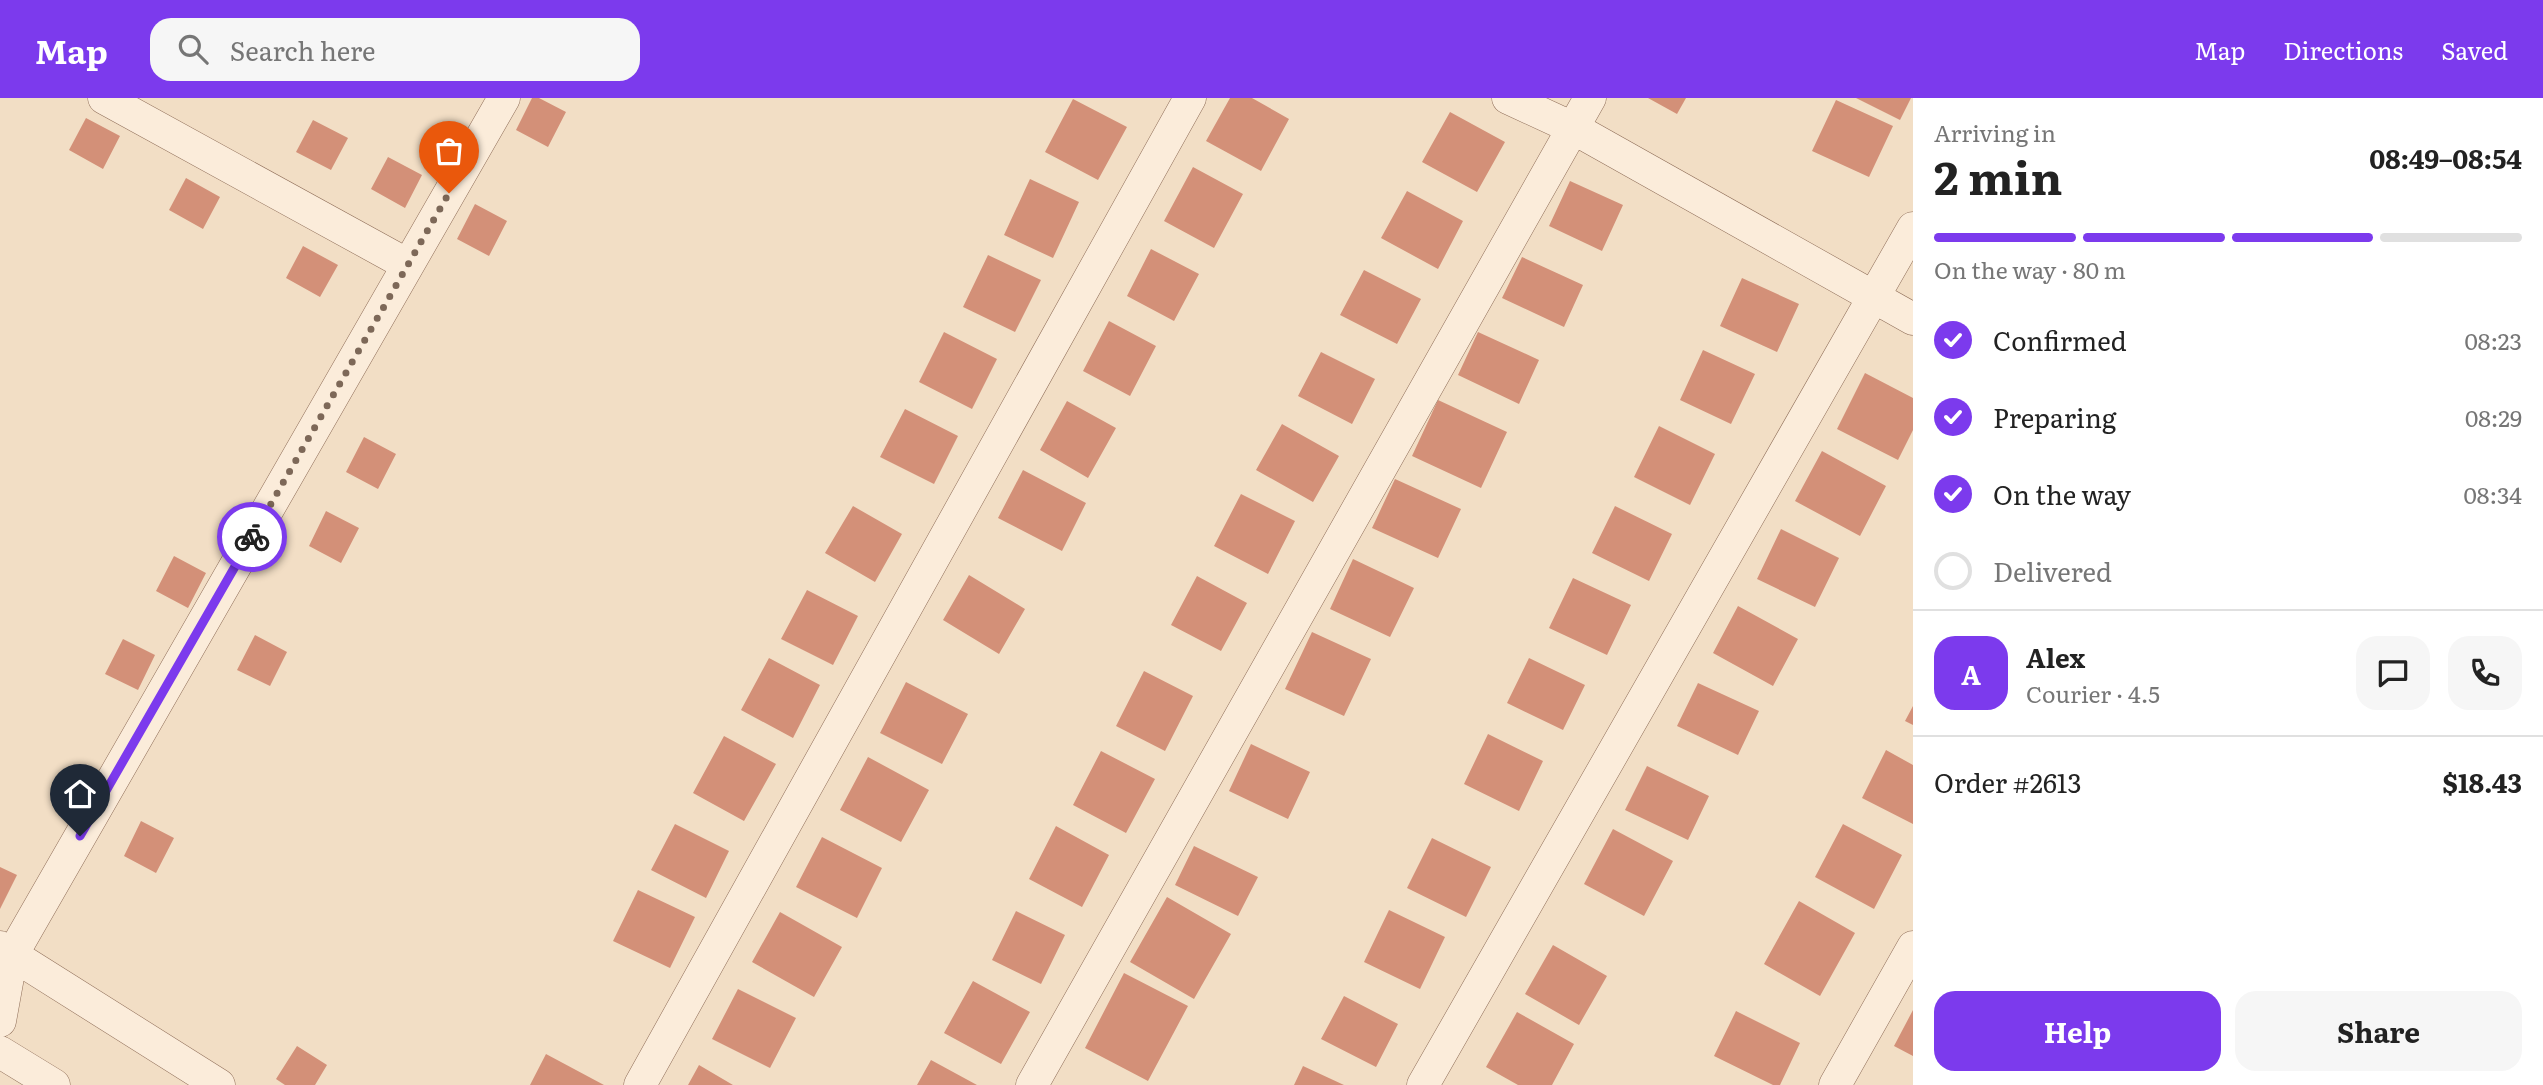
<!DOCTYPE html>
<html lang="en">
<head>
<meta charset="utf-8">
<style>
  body { margin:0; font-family:Literata,serif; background:#f6f6f6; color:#222; height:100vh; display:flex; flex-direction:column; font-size:26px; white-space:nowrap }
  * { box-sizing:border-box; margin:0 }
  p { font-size:23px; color:#767676 }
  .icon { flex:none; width:38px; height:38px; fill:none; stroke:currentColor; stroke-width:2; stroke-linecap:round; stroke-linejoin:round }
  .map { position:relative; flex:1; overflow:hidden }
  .sheet { display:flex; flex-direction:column; background:#fff; width:630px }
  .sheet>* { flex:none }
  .pin { position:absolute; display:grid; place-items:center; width:60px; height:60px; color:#fff; margin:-72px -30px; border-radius:50% 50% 50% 0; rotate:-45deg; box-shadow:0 0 7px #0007 }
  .pin .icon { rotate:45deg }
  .courier { position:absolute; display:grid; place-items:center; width:70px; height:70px; margin:-35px; border:5px solid #7c3aed; border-radius:50%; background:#fff; color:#222; box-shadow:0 2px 9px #0007 }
  .overview em { font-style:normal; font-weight:700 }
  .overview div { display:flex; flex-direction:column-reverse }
  .overview { display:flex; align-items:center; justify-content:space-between; height:119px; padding:0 21px }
  h1 { font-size:46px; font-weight:700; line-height:52px }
  .bar { display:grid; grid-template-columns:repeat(4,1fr); gap:10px 7px; align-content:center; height:84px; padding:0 21px }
  .bar i { height:9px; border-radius:5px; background:#e0e0e0 }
  .bar .on { background:#7c3aed }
  .bar p { grid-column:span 4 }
  .line { display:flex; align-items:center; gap:18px; padding:0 21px; border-top:2px solid #e0e0e0 }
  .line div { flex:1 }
  .round { display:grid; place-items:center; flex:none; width:74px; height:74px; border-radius:21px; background:#f6f6f6 }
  ol { padding:0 21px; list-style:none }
  li { display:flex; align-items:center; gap:21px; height:77px }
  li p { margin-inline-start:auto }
  li .icon { padding:7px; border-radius:50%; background:#7c3aed; color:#fff; stroke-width:4 }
  li:last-child { color:#767676 }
  li i { width:38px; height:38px; border:4px solid #e0e0e0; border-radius:50% }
  .button { display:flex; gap:14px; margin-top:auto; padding:14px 21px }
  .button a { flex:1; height:80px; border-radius:21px; background:#7c3aed; color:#fff; font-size:28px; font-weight:700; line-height:80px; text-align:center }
  .button a+a { background:#f6f6f6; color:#222 }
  header { display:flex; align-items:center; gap:42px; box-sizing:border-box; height:98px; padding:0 35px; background:#7c3aed; color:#fff }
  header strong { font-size:33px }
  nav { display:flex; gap:38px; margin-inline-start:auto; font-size:24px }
  .search { width:490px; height:63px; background:#f6f6f6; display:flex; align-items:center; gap:18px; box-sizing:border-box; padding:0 24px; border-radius:21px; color:#767676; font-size:26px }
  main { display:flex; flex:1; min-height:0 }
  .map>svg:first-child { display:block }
</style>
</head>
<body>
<header>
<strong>Map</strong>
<div class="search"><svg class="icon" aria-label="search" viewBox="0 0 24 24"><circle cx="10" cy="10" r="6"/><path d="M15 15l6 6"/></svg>Search here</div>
<nav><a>Map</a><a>Directions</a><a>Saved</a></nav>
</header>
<main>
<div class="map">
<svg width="1913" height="987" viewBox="0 0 1913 987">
  <rect width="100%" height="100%" fill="#f2dec5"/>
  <path fill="#d39078" d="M532 0H539L566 14 548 49 516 32Z
    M1230 0H1252L1289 21 1261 73 1206 43Z
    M1648 0H1686L1677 16Z
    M1856 0H1911L1900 22Z
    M1073 1 1127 29 1098 82 1045 54Z
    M1836 2 1893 28 1869 79 1812 53Z
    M1450 14 1505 44 1477 94 1422 64Z
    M86 20 120 38 103 71 69 52Z
    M313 22 348 40 331 72 296 54Z
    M388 59 422 77 405 110 371 91Z
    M1193 69 1243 96 1214 150 1164 123Z
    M186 80 220 99 203 131 169 112Z
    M1030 81 1079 104 1053 160 1004 137Z
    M1570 83 1623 107 1602 153 1549 128Z
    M1407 93 1463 123 1438 171 1381 140Z
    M475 106 507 123 489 158 457 141Z
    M303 148 338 167 320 199 286 180Z
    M1151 151 1199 176 1174 223 1127 198Z
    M988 157 1041 182 1015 234 963 209Z
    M1522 159 1583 187 1564 229 1502 200Z
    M1364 172 1421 201 1397 246 1340 217Z
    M1742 180 1799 206 1777 254 1720 228Z
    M1109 223 1156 248 1130 298 1083 273Z
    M944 234 997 261 972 311 919 284Z
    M1478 234 1539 262 1519 306 1458 277Z
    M1703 252 1755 276 1731 326 1680 302Z
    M1321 254 1375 281 1352 326 1298 298Z
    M1865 275 1913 300V332L1898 362 1837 331Z
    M1438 302 1507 334 1481 390 1412 358Z
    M1067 303 1116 330 1088 380 1040 352Z
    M905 311 958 338 934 386 880 359Z
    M1282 326 1339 358 1313 404 1256 372Z
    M1659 328 1715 356 1690 407 1634 379Z
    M364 339 396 356 378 391 346 374Z
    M1822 353 1886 388 1860 438 1795 403Z
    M1023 372 1086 405 1062 453 998 420Z
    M1395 381 1461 411 1438 460 1372 430Z
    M1241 396 1295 423 1268 476 1214 448Z
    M853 408 902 436 875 484 825 455Z
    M1615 408 1672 436 1649 483 1592 455Z
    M326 413 359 430 341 465 309 448Z
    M1781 431 1839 460 1815 509 1757 481Z
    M174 458 206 475 188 510 156 493Z
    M1353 461 1414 490 1390 539 1330 511Z
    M969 477 1025 511 999 556 943 522Z
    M1197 478 1247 505 1221 553 1171 527Z
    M1573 480 1631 507 1607 557 1549 530Z
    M807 492 858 518 833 567 781 541Z
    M1738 508 1798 541 1773 588 1713 555Z
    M1312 534 1371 561 1344 618 1285 591Z
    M255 537 287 554 270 588 237 572Z
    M123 541 155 557 138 592 105 576Z
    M769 560 820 587 793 640 741 612Z
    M1529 560 1585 587 1563 632 1507 605Z
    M1144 573 1193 598 1165 653 1116 628Z
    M906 584 968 616 942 666 880 635Z
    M1698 585 1759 613 1738 657 1677 628Z
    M1913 608V627L1905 623Z
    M1488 636 1543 663 1519 713 1464 686Z
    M724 638 776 666 744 723 693 695Z
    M1251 646 1310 674 1288 721 1229 693Z
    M1886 652 1913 667V726L1862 700Z
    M1101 653 1155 681 1126 735 1073 707Z
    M868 659 929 692 901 744 840 712Z
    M1647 668 1709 698 1688 742 1625 712Z
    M141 723 174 740 156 775 124 758Z
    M675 726 729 753 706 800 651 772Z
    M1843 726 1902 757 1874 811 1815 779Z
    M1056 728 1109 757 1082 809 1029 781Z
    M1613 731 1673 763 1644 818 1584 786Z
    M822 739 882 770 857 820 796 789Z
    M1432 740 1491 769 1466 819 1407 790Z
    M1194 748 1258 779 1238 818 1175 787Z
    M0 769 17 777 0 811Z
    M638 792 695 819 670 870 613 843Z
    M1167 799 1231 836 1194 901 1130 864Z
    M1799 803 1855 835 1820 898 1764 866Z
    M1389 812 1445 839 1420 891 1364 864Z
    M1016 813 1065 837 1041 886 992 862Z
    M780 814 842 849 814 899 752 864Z
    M1553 847 1607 878 1579 927 1525 896Z
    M1124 875 1188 908 1148 983 1085 950Z
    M973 883 1030 914 1001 966 944 935Z
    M738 891 796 920 770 970 712 941Z
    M1344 898 1398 926 1376 969 1321 941Z
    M1913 912V958L1894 948Z
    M1736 913 1800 945 1780 987H1773L1714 958Z
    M1517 914 1574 946 1552 987H1518L1486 969Z
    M297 948 327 967 315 987H285L276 981Z
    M546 956 604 987H530Z
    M931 962 977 987H917Z
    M699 967 733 987H688Z
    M1303 968 1344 987H1294Z"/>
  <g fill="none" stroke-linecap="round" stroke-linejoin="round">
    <g stroke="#8f6e59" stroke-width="33">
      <path id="minor" d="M104 0 408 167
        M1508 0 1573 30 1913 221
        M0 849 219 987
        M0 923 12 857 504 0
        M0 954 54 987
        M640 987 1190 0
        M1032 987 1590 0
        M1423 987 1913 130
        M1835 987 1913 849"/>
    </g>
    <use href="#minor" stroke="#fbecda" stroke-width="32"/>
  </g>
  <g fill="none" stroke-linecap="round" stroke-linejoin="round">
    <path stroke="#7d6858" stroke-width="7" stroke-dasharray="0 12.6" d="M252 439 449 95"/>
    <path stroke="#7c3aed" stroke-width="9" d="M80 738 252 439"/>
  </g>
</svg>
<div class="pin" style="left:449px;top:95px;background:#ea580c"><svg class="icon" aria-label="bag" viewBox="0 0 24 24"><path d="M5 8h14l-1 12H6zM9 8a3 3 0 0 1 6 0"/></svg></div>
<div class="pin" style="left:80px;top:738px;background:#1f2937"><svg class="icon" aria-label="home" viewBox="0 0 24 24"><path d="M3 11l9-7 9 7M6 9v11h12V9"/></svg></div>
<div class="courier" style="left:252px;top:439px"><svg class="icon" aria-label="bike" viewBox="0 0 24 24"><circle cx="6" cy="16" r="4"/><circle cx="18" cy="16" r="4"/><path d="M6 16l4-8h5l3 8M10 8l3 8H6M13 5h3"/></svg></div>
</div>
<section class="sheet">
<div class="overview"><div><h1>2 min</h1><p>Arriving in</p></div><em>08:49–08:54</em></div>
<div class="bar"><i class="on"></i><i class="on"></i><i class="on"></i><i></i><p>On the way · 80 m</p></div>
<ol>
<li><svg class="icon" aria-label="check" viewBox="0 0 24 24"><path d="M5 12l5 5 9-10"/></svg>Confirmed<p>08:23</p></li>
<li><svg class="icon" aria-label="check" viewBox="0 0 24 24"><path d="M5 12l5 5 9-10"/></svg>Preparing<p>08:29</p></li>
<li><svg class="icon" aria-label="check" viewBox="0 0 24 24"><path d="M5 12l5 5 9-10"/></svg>On the way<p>08:34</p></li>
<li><i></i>Delivered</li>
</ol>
<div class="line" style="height:126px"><b class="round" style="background:#7c3aed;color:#fff">A</b><div><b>Alex</b><p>Courier · 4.5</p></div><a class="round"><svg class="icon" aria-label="chat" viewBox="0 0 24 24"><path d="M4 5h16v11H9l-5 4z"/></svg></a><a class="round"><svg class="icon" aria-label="phone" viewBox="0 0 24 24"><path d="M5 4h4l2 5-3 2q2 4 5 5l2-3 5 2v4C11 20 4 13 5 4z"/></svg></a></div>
<div class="line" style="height:91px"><div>Order #2613</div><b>$18.43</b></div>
<div class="button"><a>Help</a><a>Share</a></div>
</section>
</main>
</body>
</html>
